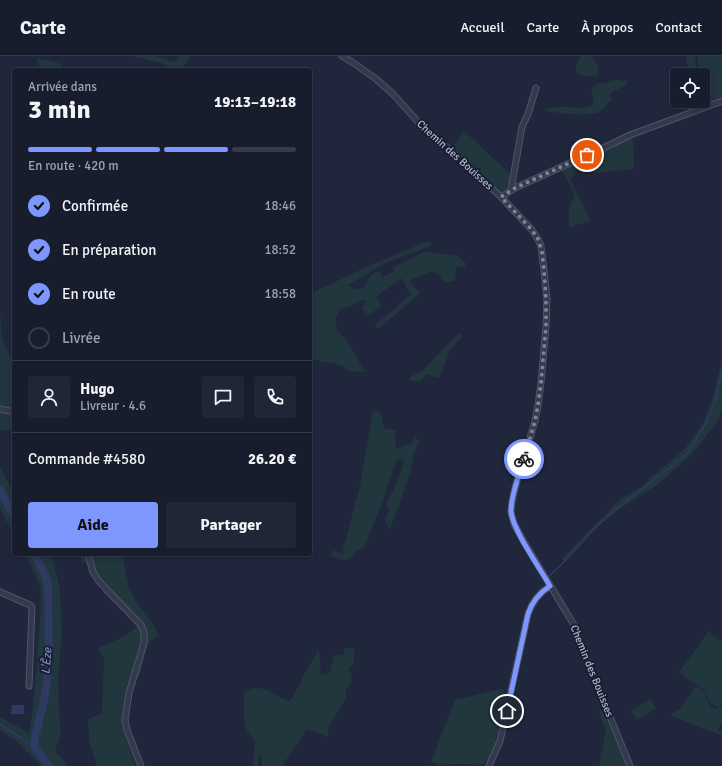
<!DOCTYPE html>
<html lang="fr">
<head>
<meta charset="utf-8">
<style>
  body { margin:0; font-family:Signika,sans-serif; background:#212636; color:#f1f3f6; height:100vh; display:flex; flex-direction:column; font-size:15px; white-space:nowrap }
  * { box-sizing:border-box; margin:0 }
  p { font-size:13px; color:#9fa2aa }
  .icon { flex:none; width:22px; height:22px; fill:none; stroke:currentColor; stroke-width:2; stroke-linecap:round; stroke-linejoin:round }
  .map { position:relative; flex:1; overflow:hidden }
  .side { position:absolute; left:12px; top:12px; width:300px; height:488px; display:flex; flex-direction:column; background:#181d2e; border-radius:4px; box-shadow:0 2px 6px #0003,0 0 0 1px #363b4a }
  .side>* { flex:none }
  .tools { position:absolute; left:670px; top:12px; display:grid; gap:8px }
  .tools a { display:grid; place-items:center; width:40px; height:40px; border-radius:4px; background:#181d2e; box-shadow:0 2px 6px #0003,0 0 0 1px #363b4a; font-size:20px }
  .pin { position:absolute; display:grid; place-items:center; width:34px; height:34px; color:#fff; margin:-17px; border:2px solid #fff; border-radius:50%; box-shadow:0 1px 4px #0007 }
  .courier { position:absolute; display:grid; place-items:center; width:40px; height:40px; margin:-20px; border:3px solid #7e97ff; border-radius:50%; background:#fff; color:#222; box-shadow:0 1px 5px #0007 }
  .summary em { font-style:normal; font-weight:700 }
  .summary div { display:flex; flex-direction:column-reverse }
  .summary { display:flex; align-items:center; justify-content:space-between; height:68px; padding:0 16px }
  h1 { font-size:26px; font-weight:700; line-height:30px }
  .bar { display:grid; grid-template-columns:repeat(4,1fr); gap:6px 4px; align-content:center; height:48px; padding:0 16px }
  .bar i { height:5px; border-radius:3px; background:#363b4a }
  .bar .active { background:#7e97ff }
  .bar p { grid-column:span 4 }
  .line { display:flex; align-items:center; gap:10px; padding:0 16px; border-top:1px solid #363b4a }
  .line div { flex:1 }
  .round { display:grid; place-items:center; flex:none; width:42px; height:42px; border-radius:4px; background:#212636 }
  ol { padding:0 16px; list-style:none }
  li { display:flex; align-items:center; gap:12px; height:44px }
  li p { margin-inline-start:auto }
  li .icon { padding:4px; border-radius:50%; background:#7e97ff; color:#111; stroke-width:4 }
  li:last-child { color:#9fa2aa }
  li i { width:22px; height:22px; border:2px solid #363b4a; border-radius:50% }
  .cta { display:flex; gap:8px; margin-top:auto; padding:8px 16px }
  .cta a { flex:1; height:46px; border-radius:4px; background:#7e97ff; color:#111; font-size:16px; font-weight:700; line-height:46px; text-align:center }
  .cta a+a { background:#212636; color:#f1f3f6 }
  header { display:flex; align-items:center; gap:24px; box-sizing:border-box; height:56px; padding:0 20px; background:#181d2e; border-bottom:1px solid #363b4a }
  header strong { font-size:19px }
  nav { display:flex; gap:22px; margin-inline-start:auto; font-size:14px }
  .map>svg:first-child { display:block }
</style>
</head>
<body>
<header>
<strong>Carte</strong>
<nav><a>Accueil</a><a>Carte</a><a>À propos</a><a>Contact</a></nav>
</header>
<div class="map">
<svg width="722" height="710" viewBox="0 0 722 710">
  <rect width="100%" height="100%" fill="#20273d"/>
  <path fill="#22363e" d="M131 0H154L175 6 178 0H190L181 14C175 14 169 10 163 8 152 4 142 2 131 0Z
    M581 0H592L599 12 597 19C588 21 583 21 576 15V9Z
    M686 0H695L697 19H688Z
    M697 0H722V41L704 47 703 38V19H700Z
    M37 2 52 5 61 8 63 14H40Z
    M612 24 628 25 625 30 610 37 609 39 613 43 599 56C588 61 558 57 545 55V53C552 51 560 51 568 51 576 51 586 54 593 49L594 46 591 34C595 29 598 26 604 28Z
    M464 75 510 118C511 129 509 130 501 137L452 91Z
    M633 82 634 113 594 117 593 112 576 114 574 119 570 123 591 165 570 171C568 156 567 154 575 139L562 114 621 86Z
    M428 185 432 188 428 191 386 207 361 221 348 229 356 234C358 233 361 233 363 232 369 226 368 216 380 216L383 221 393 216 394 211 424 196 456 199 466 207 465 211H458L455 213 456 221 453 225 447 226 442 224 440 220 435 216H429L409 225 420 237 380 272H377L375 269 411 238 401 222 376 241 381 249 369 260 362 253 366 244 363 243 351 250 340 253 335 263 336 269 337 274 348 287 365 316 349 315 341 309 310 303V238L373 208Z
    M0 255 2 283 10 300 14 302V374H0Z
    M460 276 462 281 450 295 439 322 426 318 423 323 419 326 410 324V321L423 314Z
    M722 302V329L721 336 722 337V354L717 366 699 390 690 400 657 429 615 456 600 468 565 506 562 503 620 443 643 430 649 423 686 392C689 385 695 380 699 374 712 352 717 326 722 302Z
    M373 354 381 357 384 372 396 374 395 379 396 393 411 388 415 381 419 385 414 398 410 418 390 474 385 464 389 453 385 449C393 436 402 419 404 403L396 404 383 444 364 492 357 494C355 496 353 500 350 502 345 506 336 502 330 500L333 494 342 498 360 430Z
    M0 411 14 437V480L0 453Z
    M23 498H48L53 505 60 533 62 580 58 621 59 657 61 676 55 695 68 710H41L17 685 0 674V661L29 677 33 652 36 618 40 567 41 533 32 511Z
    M82 498H122L129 532 137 547 156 573 158 579 148 587 140 619 126 638 122 659 125 680 136 710H97L89 684 88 663 102 657 104 602 98 592C114 586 129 579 142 566L102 527 96 518 91 507H81Z
    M709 575 715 582 721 585 722 584V647L718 651 709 646 705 635 679 616Z
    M345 592H353L355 598 353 609 349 610V615L352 618 350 630 346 633V643L329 669 328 681 307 673 284 707 283 710H262V703L260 696 258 710H253L255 686 245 671 244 656V636C262 625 273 639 289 645L293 641 306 615 319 593 321 619 330 617 334 599H343Z
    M696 630 705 637C706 645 712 659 722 649V667L717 674 721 675 722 673V680L671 660 674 656 679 654Z
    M501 633 504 635 505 639 504 646 496 684 491 700 487 705 481 709 458 708 439 709 431 706 455 644Z
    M650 643 656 652 637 664 631 655Z
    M603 653 618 691 627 710H601L599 708 606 676 599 656Z"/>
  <path fill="#2e3a62" d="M12 649H24V658H11Z"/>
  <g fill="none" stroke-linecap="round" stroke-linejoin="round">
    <path stroke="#2e3a62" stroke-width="1.5" d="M548 521 561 509 590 477 610 458 687 398 706 367 715 346 722 314
      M0 668 20 681 35 692"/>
    <path stroke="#2e3a62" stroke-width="8" d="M0 434 14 460
      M34 498 45 519 48 530 49 601 47 626 43 649 35 681 34 687 35 692 49 710"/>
    <g stroke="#4f5468" stroke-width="7">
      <path id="minor" d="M342 0 355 8 376 23 392 37 421 69 461 104 501 141 532 174 538 183 541 190 544 214 547 244 546 270 541 327 538 349 535 365 515 432 512 446 511 456 514 468 524 486 574 569 584 597 630 710
        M511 134 522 71 528 58 536 32
        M501 141 515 132 616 86 630 79 668 65 722 45
        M0 353 14 356
        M88 498 93 516 98 524 106 533 141 569 144 576V587L129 637 125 664 127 674 141 710
        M0 536 30 549 32 551 29 630
        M489 710 500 685 528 558C532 546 539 537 550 530"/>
    </g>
    <use href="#minor" stroke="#343a4d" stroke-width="5"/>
  </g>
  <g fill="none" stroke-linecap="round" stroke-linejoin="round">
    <path stroke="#7d8398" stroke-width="4" stroke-dasharray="0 7.2" d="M524 403 535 365 538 349 541 327 546 270V244L544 214 542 196 538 183 532 174 501 141 515 132 587 99"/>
    <path stroke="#7e97ff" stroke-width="5" d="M507 655 528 558C532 546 539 537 550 530 540 512 512 473 511 455 511 439 519 419 524 403"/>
  </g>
  <g text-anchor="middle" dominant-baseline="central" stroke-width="4" stroke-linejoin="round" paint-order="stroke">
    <g font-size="11" fill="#afb4c9" stroke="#191f32">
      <text transform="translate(455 99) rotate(42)">Chemin des Bouisses</text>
      <text transform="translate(592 615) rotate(68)">Chemin des Bouisses</text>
    </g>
    <g font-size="12" font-style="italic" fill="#7b8ab8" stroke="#191f32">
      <text transform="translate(47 605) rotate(-86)">L'Èze</text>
    </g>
  </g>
</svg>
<div class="tools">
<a><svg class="icon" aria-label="locate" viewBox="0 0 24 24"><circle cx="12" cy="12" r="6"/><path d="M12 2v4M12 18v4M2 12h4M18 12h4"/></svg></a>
</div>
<div class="pin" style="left:587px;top:99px;background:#ea580c"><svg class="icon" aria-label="bag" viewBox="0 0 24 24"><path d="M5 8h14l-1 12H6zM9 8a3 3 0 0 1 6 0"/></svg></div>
<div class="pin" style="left:507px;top:655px;background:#1f2937"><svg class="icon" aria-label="home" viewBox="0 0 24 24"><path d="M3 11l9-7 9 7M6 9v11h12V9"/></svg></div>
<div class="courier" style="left:524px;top:403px"><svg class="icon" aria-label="bike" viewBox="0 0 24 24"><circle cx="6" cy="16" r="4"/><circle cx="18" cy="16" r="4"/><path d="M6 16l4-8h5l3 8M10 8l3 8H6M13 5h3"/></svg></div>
<section class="side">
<div class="summary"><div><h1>3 min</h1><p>Arrivée dans</p></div><em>19:13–19:18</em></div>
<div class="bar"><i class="active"></i><i class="active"></i><i class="active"></i><i></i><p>En route · 420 m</p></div>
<ol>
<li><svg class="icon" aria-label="check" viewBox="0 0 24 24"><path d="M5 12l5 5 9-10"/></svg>Confirmée<p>18:46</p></li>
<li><svg class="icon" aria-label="check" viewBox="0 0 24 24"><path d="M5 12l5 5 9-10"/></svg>En préparation<p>18:52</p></li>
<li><svg class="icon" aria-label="check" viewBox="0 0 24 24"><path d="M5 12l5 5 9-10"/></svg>En route<p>18:58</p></li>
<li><i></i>Livrée</li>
</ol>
<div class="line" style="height:72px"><a class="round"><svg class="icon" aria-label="person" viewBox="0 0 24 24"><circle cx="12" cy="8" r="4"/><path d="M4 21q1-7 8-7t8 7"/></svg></a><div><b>Hugo</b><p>Livreur · 4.6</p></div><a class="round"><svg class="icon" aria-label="chat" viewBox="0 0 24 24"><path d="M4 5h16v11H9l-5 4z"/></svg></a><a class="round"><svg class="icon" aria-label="phone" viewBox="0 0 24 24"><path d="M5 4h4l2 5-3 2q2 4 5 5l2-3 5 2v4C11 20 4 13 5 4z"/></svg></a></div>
<div class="line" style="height:52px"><div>Commande #4580</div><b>26.20 €</b></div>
<div class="cta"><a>Aide</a><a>Partager</a></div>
</section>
</div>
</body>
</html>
